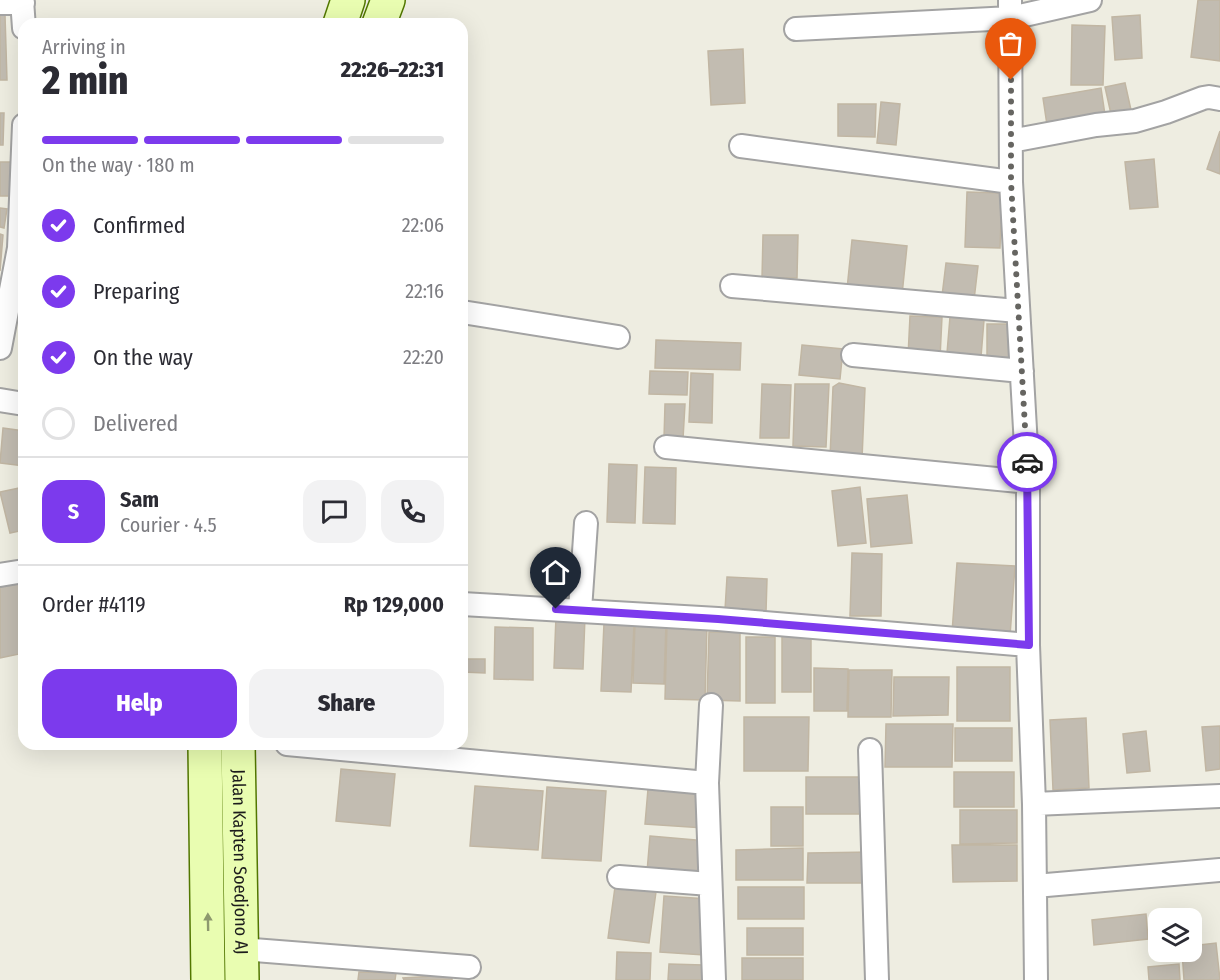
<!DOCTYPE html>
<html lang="en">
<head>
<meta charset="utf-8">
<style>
  body { margin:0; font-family:"Fira Sans Condensed",sans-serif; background:#f2f2f3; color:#2b2b33; height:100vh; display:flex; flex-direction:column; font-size:22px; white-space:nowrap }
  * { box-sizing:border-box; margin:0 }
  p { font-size:20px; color:#7c7c81 }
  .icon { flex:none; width:33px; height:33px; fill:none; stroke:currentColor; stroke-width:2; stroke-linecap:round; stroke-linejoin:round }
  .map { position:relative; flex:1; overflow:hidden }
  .side { position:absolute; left:18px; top:18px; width:450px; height:732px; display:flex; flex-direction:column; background:#fff; border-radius:18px; box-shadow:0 6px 24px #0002 }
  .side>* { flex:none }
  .fabs { position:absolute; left:1148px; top:908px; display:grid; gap:12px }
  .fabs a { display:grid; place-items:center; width:54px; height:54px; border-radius:12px; background:#fff; box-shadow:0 6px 24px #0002; font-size:30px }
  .pin { position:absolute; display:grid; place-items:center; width:51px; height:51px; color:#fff; margin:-62px -26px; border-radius:50% 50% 50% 0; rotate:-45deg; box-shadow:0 0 6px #0007 }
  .pin .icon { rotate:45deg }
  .courier { position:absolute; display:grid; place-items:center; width:60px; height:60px; margin:-30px; border:4px solid #7c3aed; border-radius:50%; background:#fff; color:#222; box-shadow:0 2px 8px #0007 }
  .summary em { font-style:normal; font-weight:800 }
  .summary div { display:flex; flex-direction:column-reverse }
  .summary { display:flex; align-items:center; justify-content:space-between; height:102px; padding:0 24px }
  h1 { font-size:39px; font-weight:800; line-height:45px }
  .bar { display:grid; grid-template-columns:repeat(4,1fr); gap:9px 6px; align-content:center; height:72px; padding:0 24px }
  .bar i { height:8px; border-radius:4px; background:#e1e1e2 }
  .bar .selected { background:#7c3aed }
  .bar p { grid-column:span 4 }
  .line { display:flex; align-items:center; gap:15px; padding:0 24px; border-top:2px solid #e1e1e2 }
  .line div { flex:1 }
  .round { display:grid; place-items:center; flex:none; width:63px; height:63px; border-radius:18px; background:#f2f2f3 }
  ol { padding:0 24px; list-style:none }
  li { display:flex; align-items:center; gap:18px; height:66px }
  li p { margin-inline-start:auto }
  li .icon { padding:6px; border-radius:50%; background:#7c3aed; color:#fff; stroke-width:4 }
  li:last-child { color:#7c7c81 }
  li i { width:33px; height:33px; border:3px solid #e1e1e2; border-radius:50% }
  .primary-button { display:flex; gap:12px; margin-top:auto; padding:12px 24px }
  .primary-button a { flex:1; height:69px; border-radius:18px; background:#7c3aed; color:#fff; font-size:24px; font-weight:800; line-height:69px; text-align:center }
  .primary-button a+a { background:#f2f2f3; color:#2b2b33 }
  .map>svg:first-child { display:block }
</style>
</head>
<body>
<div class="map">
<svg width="1220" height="980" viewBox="0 0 1220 980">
  <rect width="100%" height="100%" fill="#eeede1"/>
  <path fill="#c2bcb1" stroke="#c1b6a3" stroke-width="1.5" d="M1198 0H1220V61L1191 57Z
    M0 15H5L7 80H0Z
    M1140 15 1142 58 1115 60 1112 17Z
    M1072 25 1105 26 1103 85H1071Z
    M743 49 745 103 711 105 708 51Z
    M1125 83 1131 110 1111 114 1105 87Z
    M1101 88 1105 115 1047 125 1043 98Z
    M881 102 900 104 896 145 877 143Z
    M838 104H876L875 137 838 136Z
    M0 113H4L3 145H0Z
    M1220 131V174L1207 169Z
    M1154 159 1158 207 1130 209 1125 162Z
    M0 162H16V196H0Z
    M967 192 1002 193 1000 248 965 247Z
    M0 208 7 209 4 228 0 227Z
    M0 234 3 235 0 271Z
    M763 235H798L797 278H762Z
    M852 240 907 246 902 295 847 289Z
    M946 263 978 266 974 300 942 296Z
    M910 316 942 317 940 358 908 357Z
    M950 317 984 320 981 357 947 353Z
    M987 324H1017L1016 363H987Z
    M656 340 741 343 740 370 655 368Z
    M802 345 843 349 840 379 799 375Z
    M650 371 688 372 687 395 649 394Z
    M691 373 713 374 712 423 689 422Z
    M839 383 865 388 862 459 830 458 833 387Z
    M762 384 791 385 789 438H760Z
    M795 384H829L826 447 793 446Z
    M665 404H685L683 439 664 438Z
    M3 428 24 431V466L0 463Z
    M609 464 637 465 635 523 607 522Z
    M645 467 676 468 675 524 643 523Z
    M24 487V530L10 533 0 492Z
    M860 487 866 543 838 546 832 491Z
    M907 495 912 543 871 547 867 499Z
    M852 553 882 554 881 616H850Z
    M957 563 1015 566 1010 636 952 633Z
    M727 577 767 579 766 612 725 610Z
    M24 583V653L0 658V587Z
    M556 616 585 617 583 669 554 668Z
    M604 623 634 624 631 692 601 691Z
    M635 623H666L664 684 633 683Z
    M667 624 707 625 705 700 665 699Z
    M495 627 533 628V680L494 679Z
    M709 632H740V701L707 700Z
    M782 636 811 637V692H782Z
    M746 637H775V703H746Z
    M462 659H485V673L462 672Z
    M957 667H1010V721H957Z
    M814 668 848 669 847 711H814Z
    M849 670H892L891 717H848Z
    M894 677H949L948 715 893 716Z
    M744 717H809L808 771H744Z
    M1086 718 1089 788 1053 790 1050 720Z
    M886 724H953L952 767H885Z
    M1220 726V769L1206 771 1202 727Z
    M955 728H1012V761H955Z
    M1146 731 1150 771 1127 773 1123 734Z
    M341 769 395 774 390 826 336 821Z
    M954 772H1014V807H954Z
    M806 777H866V814H806Z
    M475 786 543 791 538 850 470 846Z
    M547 787 606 791 601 861 542 858Z
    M648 789 707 793 704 828 645 824Z
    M771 807H803V846H771Z
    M960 810H1017V843L960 844Z
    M650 836 707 841 703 877 647 872Z
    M952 845H1017V881L953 882Z
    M803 848V880H736V850Z
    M873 852V883H807L808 853Z
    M615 887 656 892 649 943 608 938Z
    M738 887H804V919H738Z
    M664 896 708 899 704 955 660 952Z
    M1146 914 1148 939 1094 945 1092 920Z
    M747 928H803V955H747Z
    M1216 943 1220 980H1184L1182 951H1191V946Z
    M617 952 651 953 650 980H616Z
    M742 958H803V980H742Z
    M669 964 703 965 702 980H668Z
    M1179 964 1180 980H1149L1148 967Z
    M359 972 396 973 395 980H358Z
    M452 975V980H404L403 978Z"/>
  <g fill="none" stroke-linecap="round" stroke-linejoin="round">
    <g stroke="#a3a3a3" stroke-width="26">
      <path id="street" d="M22 0 24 28
        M1010 0 1011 182 1028 482V645L1034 804 1036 980
        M0 3H23
        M796 29 1011 18 1090 0
        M1011 141 1096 125 1135 121 1166 112 1203 98 1209 97 1220 99
        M741 146 1011 182
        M732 286 1018 311
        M462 312 618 337
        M0 348 19 248 24 125
        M853 355 1022 371
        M0 400 24 404
        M666 447 1028 482
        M0 575 24 571
        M462 604 718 619 1028 645
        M580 610 586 523
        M287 744 707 783 714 980
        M870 750 877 980
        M707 783 711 705
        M1034 804 1220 796
        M619 877 710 884
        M1035 886 1220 870
        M241 949 469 967"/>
    </g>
    <g stroke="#527700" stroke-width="36">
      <g id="secondary">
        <path d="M340 24 348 0"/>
        <path d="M379 24 388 0"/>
        <path d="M205 744 208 980"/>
        <path id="s1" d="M238 744 242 980"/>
      </g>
    </g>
    <use href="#street" stroke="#fff" stroke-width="22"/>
    <use href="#secondary" stroke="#e9fdb1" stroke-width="33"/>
  </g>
  <defs><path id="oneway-solid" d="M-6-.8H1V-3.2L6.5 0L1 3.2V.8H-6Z" transform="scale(1.5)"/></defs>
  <use fill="#8d986e" href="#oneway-solid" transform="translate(208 922) rotate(-91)"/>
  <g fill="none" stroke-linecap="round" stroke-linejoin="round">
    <path stroke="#666561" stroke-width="6" stroke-dasharray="0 10.8" d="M1011 80V182L1027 462"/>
    <path stroke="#7c3aed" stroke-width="8" d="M556 609 718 619 1029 645 1027 462"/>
  </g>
  <g text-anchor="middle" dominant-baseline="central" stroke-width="4.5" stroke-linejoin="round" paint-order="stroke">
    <g font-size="18" fill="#1c1c1c" stroke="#fff">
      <text stroke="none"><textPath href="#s1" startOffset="118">Jalan Kapten Soedjono AJ</textPath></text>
    </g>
  </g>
</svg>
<div class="fabs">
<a><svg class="icon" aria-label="layers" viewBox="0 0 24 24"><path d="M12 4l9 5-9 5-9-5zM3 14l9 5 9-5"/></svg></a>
</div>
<div class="pin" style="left:1011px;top:80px;background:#ea580c"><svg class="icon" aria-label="bag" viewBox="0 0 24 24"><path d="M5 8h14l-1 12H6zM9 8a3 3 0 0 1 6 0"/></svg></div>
<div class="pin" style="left:556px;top:609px;background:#1f2937"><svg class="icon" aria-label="home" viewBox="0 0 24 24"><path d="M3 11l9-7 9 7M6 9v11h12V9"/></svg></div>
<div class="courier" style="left:1027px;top:462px"><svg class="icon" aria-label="car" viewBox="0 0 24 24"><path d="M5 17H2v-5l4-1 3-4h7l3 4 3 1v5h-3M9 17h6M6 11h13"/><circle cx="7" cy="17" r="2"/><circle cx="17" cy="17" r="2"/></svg></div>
<section class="side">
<div class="summary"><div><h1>2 min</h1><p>Arriving in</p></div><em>22:26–22:31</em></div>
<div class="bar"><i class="selected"></i><i class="selected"></i><i class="selected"></i><i></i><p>On the way · 180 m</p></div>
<ol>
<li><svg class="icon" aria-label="check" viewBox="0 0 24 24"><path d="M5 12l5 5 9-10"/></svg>Confirmed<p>22:06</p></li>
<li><svg class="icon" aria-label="check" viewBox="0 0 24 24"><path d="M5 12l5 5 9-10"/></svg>Preparing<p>22:16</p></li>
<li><svg class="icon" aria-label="check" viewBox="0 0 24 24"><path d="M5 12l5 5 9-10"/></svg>On the way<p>22:20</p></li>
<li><i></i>Delivered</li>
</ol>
<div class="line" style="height:108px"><b class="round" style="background:#7c3aed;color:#fff">S</b><div><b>Sam</b><p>Courier · 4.5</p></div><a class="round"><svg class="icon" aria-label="chat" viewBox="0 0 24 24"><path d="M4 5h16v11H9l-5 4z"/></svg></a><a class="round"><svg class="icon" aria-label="phone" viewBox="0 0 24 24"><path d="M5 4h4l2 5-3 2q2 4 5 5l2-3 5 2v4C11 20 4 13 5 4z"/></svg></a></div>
<div class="line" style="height:78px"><div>Order #4119</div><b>Rp 129,000</b></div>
<div class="primary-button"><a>Help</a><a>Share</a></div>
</section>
</div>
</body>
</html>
